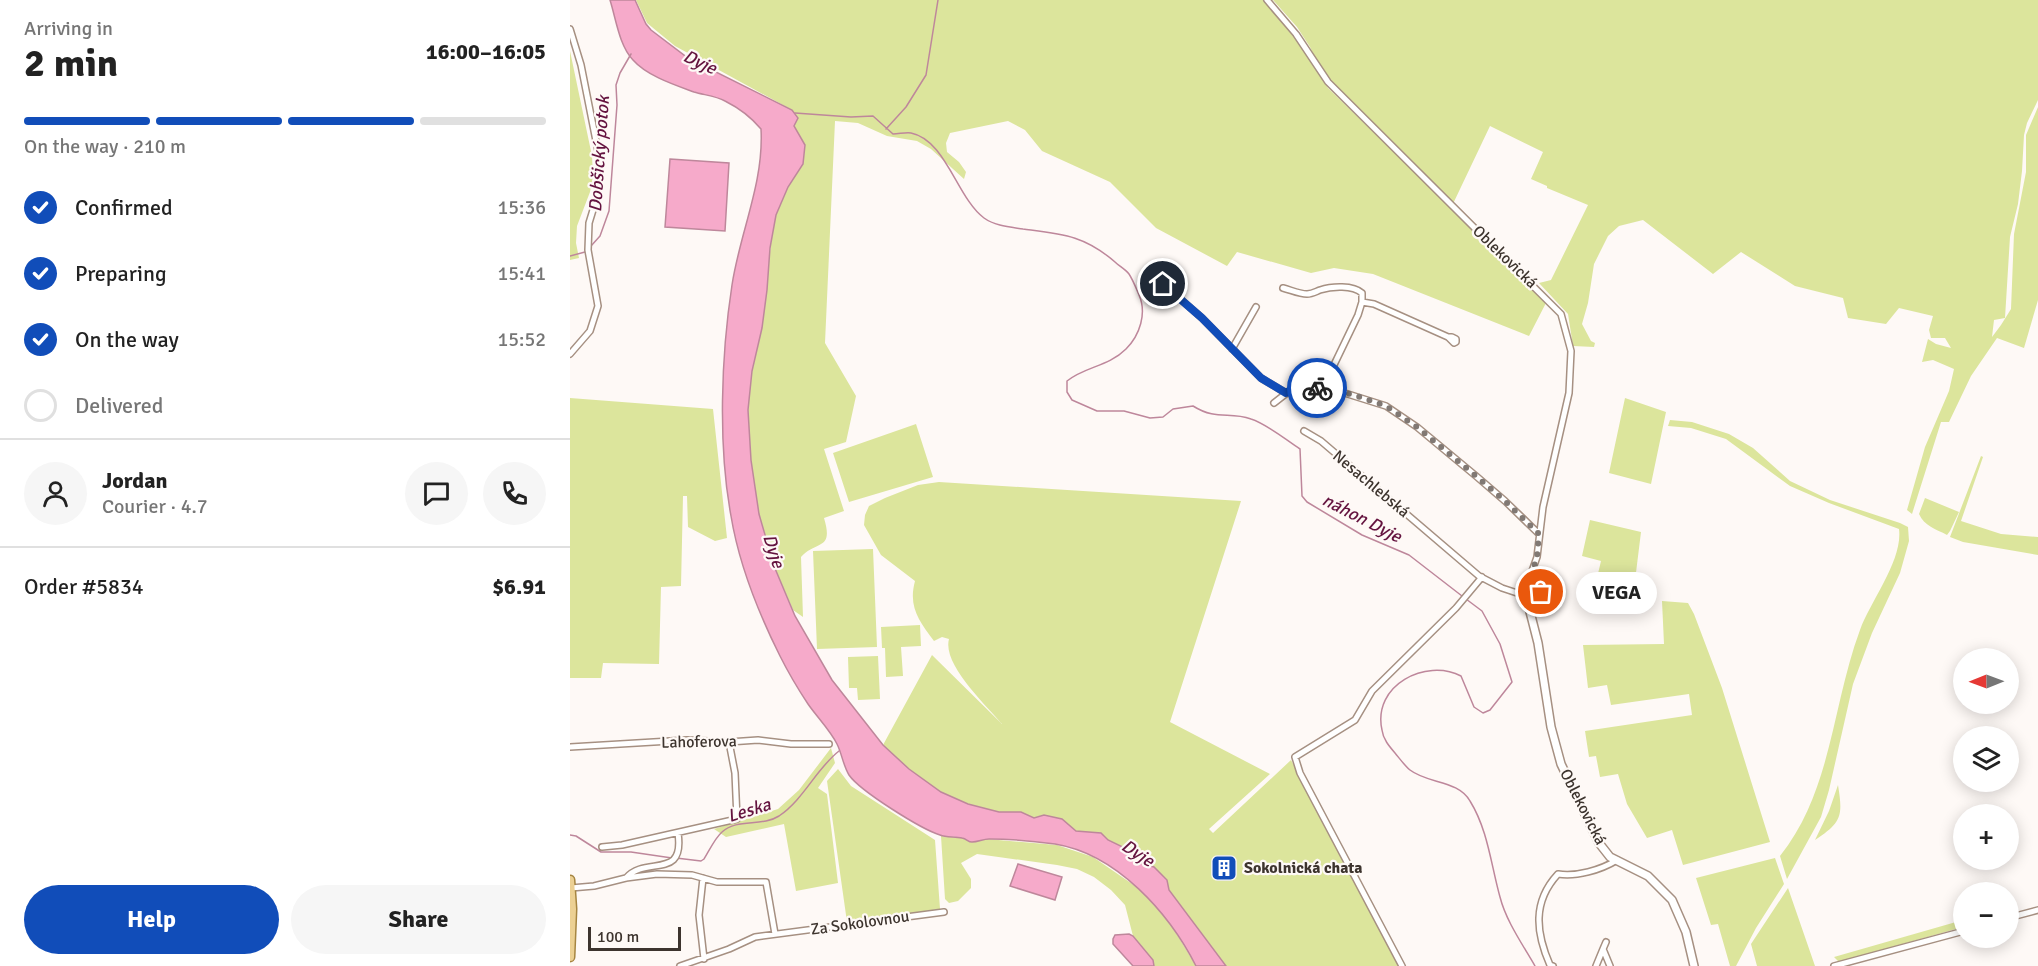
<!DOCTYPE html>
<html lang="en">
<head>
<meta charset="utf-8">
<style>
  body { margin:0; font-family:Signika,sans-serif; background:#f6f6f6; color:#222; height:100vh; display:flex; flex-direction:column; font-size:22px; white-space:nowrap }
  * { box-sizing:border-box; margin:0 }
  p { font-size:20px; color:#767676 }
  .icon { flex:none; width:33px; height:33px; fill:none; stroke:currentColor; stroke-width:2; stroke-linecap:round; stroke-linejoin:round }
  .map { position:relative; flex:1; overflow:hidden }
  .details { display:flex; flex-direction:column; background:#fff; width:570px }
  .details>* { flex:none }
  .needle { width:39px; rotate:269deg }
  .fabs { position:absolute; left:1383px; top:648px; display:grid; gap:12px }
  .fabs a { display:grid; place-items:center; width:66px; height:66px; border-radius:50%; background:#fff; box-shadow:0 3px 15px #0003; font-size:30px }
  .scale { position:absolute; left:18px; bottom:15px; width:93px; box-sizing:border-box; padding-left:6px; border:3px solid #3d342e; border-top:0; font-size:16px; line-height:21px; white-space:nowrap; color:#3d342e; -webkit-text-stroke:4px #fef9f6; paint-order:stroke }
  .pin { position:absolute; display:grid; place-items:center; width:51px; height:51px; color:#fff; margin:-26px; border:3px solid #fff; border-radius:50%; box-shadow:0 2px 6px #0007 }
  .courier { position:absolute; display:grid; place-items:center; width:60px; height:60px; margin:-30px; border:4px solid #114db9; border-radius:50%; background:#fff; color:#222; box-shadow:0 2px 8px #0007 }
  .bubble { position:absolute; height:42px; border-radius:21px; background:#fff; box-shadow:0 3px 15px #0003; font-size:20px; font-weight:800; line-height:42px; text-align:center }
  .overview em { font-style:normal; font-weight:800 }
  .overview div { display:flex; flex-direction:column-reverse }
  .overview { display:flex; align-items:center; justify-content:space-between; height:102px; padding:0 24px }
  h1 { font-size:39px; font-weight:800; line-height:45px }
  .bar { display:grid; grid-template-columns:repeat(4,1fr); gap:9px 6px; align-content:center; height:72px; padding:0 24px }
  .bar i { height:8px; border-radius:4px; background:#e0e0e0 }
  .bar .current { background:#114db9 }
  .bar p { grid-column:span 4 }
  .line { display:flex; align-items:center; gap:15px; padding:0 24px; border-top:2px solid #e0e0e0 }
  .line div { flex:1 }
  .round { display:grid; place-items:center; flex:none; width:63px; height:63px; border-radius:32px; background:#f6f6f6 }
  ol { padding:0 24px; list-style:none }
  li { display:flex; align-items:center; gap:18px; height:66px }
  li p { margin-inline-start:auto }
  li .icon { padding:6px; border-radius:50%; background:#114db9; color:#fff; stroke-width:4 }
  li:last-child { color:#767676 }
  li i { width:33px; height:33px; border:3px solid #e0e0e0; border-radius:50% }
  .button { display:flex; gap:12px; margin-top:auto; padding:12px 24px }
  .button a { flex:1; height:69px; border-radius:36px; background:#114db9; color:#fff; font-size:24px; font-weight:800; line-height:69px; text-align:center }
  .button a+a { background:#f6f6f6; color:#222 }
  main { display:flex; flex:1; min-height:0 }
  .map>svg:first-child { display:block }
</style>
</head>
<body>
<main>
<section class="details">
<div class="overview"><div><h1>2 min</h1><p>Arriving in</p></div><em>16:00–16:05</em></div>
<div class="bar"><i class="current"></i><i class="current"></i><i class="current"></i><i></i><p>On the way · 210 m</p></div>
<ol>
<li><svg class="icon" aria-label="check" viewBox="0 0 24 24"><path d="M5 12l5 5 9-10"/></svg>Confirmed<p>15:36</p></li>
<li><svg class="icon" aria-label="check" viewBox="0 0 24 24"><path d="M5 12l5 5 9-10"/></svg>Preparing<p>15:41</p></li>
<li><svg class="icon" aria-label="check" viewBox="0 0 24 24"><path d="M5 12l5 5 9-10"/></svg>On the way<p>15:52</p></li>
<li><i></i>Delivered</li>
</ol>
<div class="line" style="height:108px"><a class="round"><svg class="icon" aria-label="person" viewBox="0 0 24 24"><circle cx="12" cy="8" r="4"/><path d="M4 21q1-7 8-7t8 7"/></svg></a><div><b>Jordan</b><p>Courier · 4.7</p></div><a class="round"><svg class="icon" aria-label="chat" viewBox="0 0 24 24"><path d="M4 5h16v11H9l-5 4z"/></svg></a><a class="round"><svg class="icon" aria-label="phone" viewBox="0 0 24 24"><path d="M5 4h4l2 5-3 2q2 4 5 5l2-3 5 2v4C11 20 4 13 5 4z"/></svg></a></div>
<div class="line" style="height:78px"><div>Order #5834</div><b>$6.91</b></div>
<div class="button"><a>Help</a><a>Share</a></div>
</section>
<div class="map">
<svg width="1468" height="966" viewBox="0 0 1468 966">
  <rect width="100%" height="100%" fill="#fef9f6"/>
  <path fill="#dce59c" d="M66 0H693L721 31 758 88 833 161 836 157 760 80 747 62 740 47 727 27 703 0H1468V100L1457 123 1454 135 1452 171 1448 204 1440 237 1435 318 1424 320 1422 337 1431 325 1441 309 1444 234 1456 172V135L1468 107V300L1454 348 1427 338 1401 376 1379 422H1371L1342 514 1337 510 1355 447 1379 391 1384 369 1363 360 1352 362 1358 339 1366 344 1381 348 1375 338H1361L1359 330 1363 316 1329 308 1316 324 1278 318 1273 298 1225 286 1171 252 1143 274 1073 220 1049 226 1038 236 1024 264 1018 303 1012 324 1021 341 1025 343 1024 347 1003 346 998 314 969 283 981 280 1018 205 977 188V186L961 179 973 152 920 126 881 208 977 301 959 336 803 274 764 268 741 273 667 252 657 266 586 228 540 182 472 151 455 130 438 121 380 133 376 143 377 152 389 162 396 172 394 179 361 149 347 141 317 136 288 123 265 121 255 343 286 396 276 442 254 449 274 511 254 518C264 551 246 540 231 557L233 617 223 610 204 566 189 514 181 460 178 410 181 376 192 328 201 243 206 214 218 187 233 164 235 146 224 126 228 118 222 110 105 46 77 23Z
    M0 51 22 156 23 176 20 192 7 226 6 243 9 258 0 260Z
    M0 398 143 409 157 538 145 541 118 527 117 496H113L111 586 91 587 89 664 33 663 31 678H0Z
    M1055 398 1096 412 1081 484 1039 473Z
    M1100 420 1122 422 1159 434 1183 448 1220 481 1260 500 1330 523 1338 527 1339 541 1330 573 1302 633 1283 684 1259 790 1251 817 1217 879 1210 856C1262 791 1262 705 1290 630 1301 600 1333 560 1329 529L1259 503 1220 486 1156 439 1121 428 1098 426Z
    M346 424 363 477 279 502 263 453Z
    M1411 456 1413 457 1391 521 1431 534 1468 537V555L1393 542 1380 537Z
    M369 482 671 501 600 722 700 774 639 829 643 833 721 760 830 966H656L599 890 597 880 584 867 570 863 559 850 538 840 531 833 506 831 492 819 474 815 464 818 451 813 429 812 398 804 371 792 339 769 313 745 362 655 432 724C416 705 372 664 379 639L372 637 364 641C349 621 338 607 345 581L311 555 294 525 295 515 299 506 315 498 348 485Z
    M1355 498 1389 512 1380 531 1377 535C1366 529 1354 526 1349 514Z
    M1020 520 1071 532 1063 597H1026V582L1031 561 1012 556Z
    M303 549 307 647 247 649 243 551Z
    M1092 601 1118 603 1124 614 1152 688 1200 842 1113 865 1102 830 1077 838 1057 804 1048 774 1030 777 1026 756 1019 757 1015 731 1122 715 1119 694 1041 705 1037 685 1018 688 1013 645 1094 644Z
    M350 625 351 646 331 647 333 676 316 677 315 648H312L311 627Z
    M308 656 310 699 288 700 287 688H279L278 657Z
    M261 748 265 763 248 788 257 794 268 883 226 891 214 824 156 837 144 829 208 809 229 790Z
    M268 769 281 786 365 840 370 909 277 922 257 781Z
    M1268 785C1273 816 1272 822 1245 840L1259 811Z
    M371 836 393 838 401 842 417 839 487 845 523 857 571 890 599 921 626 966H584L583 960 563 936 555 905 541 890 524 877 507 869 487 865 407 854 391 863 401 879V888L388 901 379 903 375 899Z
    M1205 858 1214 884 1186 928 1166 966H1160L1148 924 1141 925 1126 878Z
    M1218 888 1245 966H1187L1181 944Z
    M1393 920V927L1269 962 1264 957Z"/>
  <path fill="#f6aaca" stroke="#be879b" stroke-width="1.5" d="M40 0H65L76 24 81 30 118 58 222 110 228 118 224 126 235 145 233 164 218 187 206 215 200 248 197 290 192 328 182 371 178 410 181 460 189 514 204 566 225 616 262 680 313 745 339 769 371 792 398 804 429 812H451L464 818 474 815 492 819 506 831 531 833 538 840 559 850 570 863 584 867 597 880 599 890 656 966H626C599 913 547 854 485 844 464 841 440 839 419 839 413 839 408 842 402 842 398 842 397 839 392 838 385 836 377 838 370 835 351 829 290 791 279 775 273 765 272 754 267 744 260 730 247 717 238 704 228 689 218 672 210 656 188 612 169 565 161 516 148 446 151 356 162 285 170 232 194 183 191 129 181 117 169 108 155 101 146 96 134 95 124 92 105 85 77 76 63 60 49 45 46 19 40 0Z
    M100 159 159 163 155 231 95 227Z
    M448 864 492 877 485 900 440 886Z
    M559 934 563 936 583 960 584 966H563L543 944V939L545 935Z"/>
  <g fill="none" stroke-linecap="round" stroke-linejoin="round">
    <path stroke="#be879b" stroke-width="1.5" d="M225 113 281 117 303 116 323 134C329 134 336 132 341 133 376 140 387 198 414 218 425 226 440 227 453 229 492 234 514 235 545 262 549 266 555 269 559 274 563 280 566 288 569 295 577 313 570 335 556 349 538 367 516 366 497 381V392L502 400 527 411H554L580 418 593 417 603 409 623 406C647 421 659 411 681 419 697 424 716 440 730 449L732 496 737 502 792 535 839 555 892 596
      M316 129 336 107 356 75 368 0
      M21 246 30 236 39 211 47 105 46 85 50 73 61 54
      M0 256 15 252
      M896 599 912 611 930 644 942 682 920 710 913 713 904 707 891 676C856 658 802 685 812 730 813 739 819 746 825 753 830 759 835 766 840 770 858 784 888 780 900 801 918 830 921 865 930 897 936 921 953 945 965 966
      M0 835 6 836 31 852H61L102 858
      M106 858 131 861 134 859C139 851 145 838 152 832 167 818 192 827 209 816 234 799 246 769 269 751"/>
    <g stroke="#a69082" stroke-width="8">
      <path id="minor" d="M697 0 726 34 758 82 991 314 1001 351 999 393 973 507 967 557 956 588V596L932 588 909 576 751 441 734 431
        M0 29 11 65 30 161V187L19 223 18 250 28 306 20 331 0 354
        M593 284 632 318 691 378 716 393
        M713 288C721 290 729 294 737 294 742 294 745 292 750 290 762 286 783 285 792 293V302
        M662 349 686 307
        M765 390 762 384V369L788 315 792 302 804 304 878 337 884 343 886 342V339L882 337H878
        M704 403 722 389 735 387 765 390 816 406 847 427 906 476 935 501 969 534
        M960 613C971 603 977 586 960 579
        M0 747 117 740 159 742 188 740 221 744H259
        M32 847 52 845 167 819 165 773 159 742
        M56 878C76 855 115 881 108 833
        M133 878 129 915 134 959
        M1 888 24 886 56 878 87 874 122 875 147 882H196L205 934
        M1438 918 1468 910
        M1036 942 1033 949 1040 966
        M110 966 159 949 185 937 374 912
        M832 966 730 773 725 757 785 720 802 691 886 608 912 577
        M983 966 980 965C966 933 962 902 988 874 1006 877 1031 870 1047 860
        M1026 966 1033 949
        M1264 966 1394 931"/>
    </g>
    <g stroke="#a69082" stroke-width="10">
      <path id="tertiary" d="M956 596 968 643 981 727 991 764 1029 843 1040 857 1078 876 1102 900 1116 932 1124 966"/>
    </g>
    <g stroke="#a68541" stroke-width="11">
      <path id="primary" d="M0 880 2 909 0 957"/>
    </g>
    <use href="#minor" stroke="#fff" stroke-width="5"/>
    <use href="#tertiary" stroke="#fff" stroke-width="7"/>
    <use href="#primary" stroke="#ecd093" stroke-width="8"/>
  </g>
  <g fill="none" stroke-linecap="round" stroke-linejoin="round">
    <path stroke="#817974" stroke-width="6" stroke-dasharray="0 10.8" d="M747 388 781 394 816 406 847 427 906 476 935 501 969 534 967 557 960 579 970 586 971 592"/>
    <path stroke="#114db9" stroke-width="8" d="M593 284 632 318 691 378 716 393 722 389 747 388"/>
  </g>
  <defs>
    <g id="building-square" transform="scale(1.35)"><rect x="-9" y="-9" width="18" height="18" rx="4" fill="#114db9" stroke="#fef9f6"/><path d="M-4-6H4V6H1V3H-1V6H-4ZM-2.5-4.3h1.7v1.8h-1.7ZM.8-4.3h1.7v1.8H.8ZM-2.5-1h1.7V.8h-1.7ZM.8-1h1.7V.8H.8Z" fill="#fff"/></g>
  </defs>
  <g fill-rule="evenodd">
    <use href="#building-square" x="654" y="868"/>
  </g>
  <g text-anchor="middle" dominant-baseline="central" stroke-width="4.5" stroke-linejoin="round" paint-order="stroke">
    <g font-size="16" fill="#3d342e" stroke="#fef9f6">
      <text transform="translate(935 257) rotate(44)">Oblekovická</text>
      <text transform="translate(801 484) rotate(40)">Nesachlebská</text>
      <text transform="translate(129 742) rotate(-1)">Lahoferova</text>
      <text transform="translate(1013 807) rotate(63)">Oblekovická</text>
      <text transform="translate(290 923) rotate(-8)">Za Sokolovnou</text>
    </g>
    <g font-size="16" font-weight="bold" fill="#3d342e" stroke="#fef9f6" text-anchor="start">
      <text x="674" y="868">Sokolnická chata</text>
    </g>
    <g font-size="18" font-style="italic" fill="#64133f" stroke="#fef9f6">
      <text transform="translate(130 62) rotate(25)">Dyje</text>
      <text transform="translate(29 154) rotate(-86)">Dobšický potok</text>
      <text transform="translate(792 518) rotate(27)">náhon Dyje</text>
      <text transform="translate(204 551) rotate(72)">Dyje</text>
      <text transform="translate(179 810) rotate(-17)">Leska</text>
      <text transform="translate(568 853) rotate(33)">Dyje</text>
    </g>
  </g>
</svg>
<div class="fabs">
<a><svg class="needle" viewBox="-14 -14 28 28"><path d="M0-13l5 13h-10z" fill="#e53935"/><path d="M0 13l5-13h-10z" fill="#767676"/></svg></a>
<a><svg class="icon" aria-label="layers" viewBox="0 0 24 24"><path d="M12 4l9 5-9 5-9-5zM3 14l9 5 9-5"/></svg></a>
<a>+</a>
<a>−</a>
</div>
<div class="scale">100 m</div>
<div class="pin" style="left:971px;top:592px;background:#ea580c"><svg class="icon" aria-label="bag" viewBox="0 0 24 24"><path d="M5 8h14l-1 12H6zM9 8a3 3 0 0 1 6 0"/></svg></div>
<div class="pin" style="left:593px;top:284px;background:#1f2937"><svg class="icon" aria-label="home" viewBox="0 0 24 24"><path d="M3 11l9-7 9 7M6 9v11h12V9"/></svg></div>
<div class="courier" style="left:747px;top:388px"><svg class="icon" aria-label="bike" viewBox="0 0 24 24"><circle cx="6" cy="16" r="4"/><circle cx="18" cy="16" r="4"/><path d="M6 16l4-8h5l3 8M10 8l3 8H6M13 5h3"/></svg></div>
<div class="bubble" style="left:1006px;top:572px;width:81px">VEGA</div>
</div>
</main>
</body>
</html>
